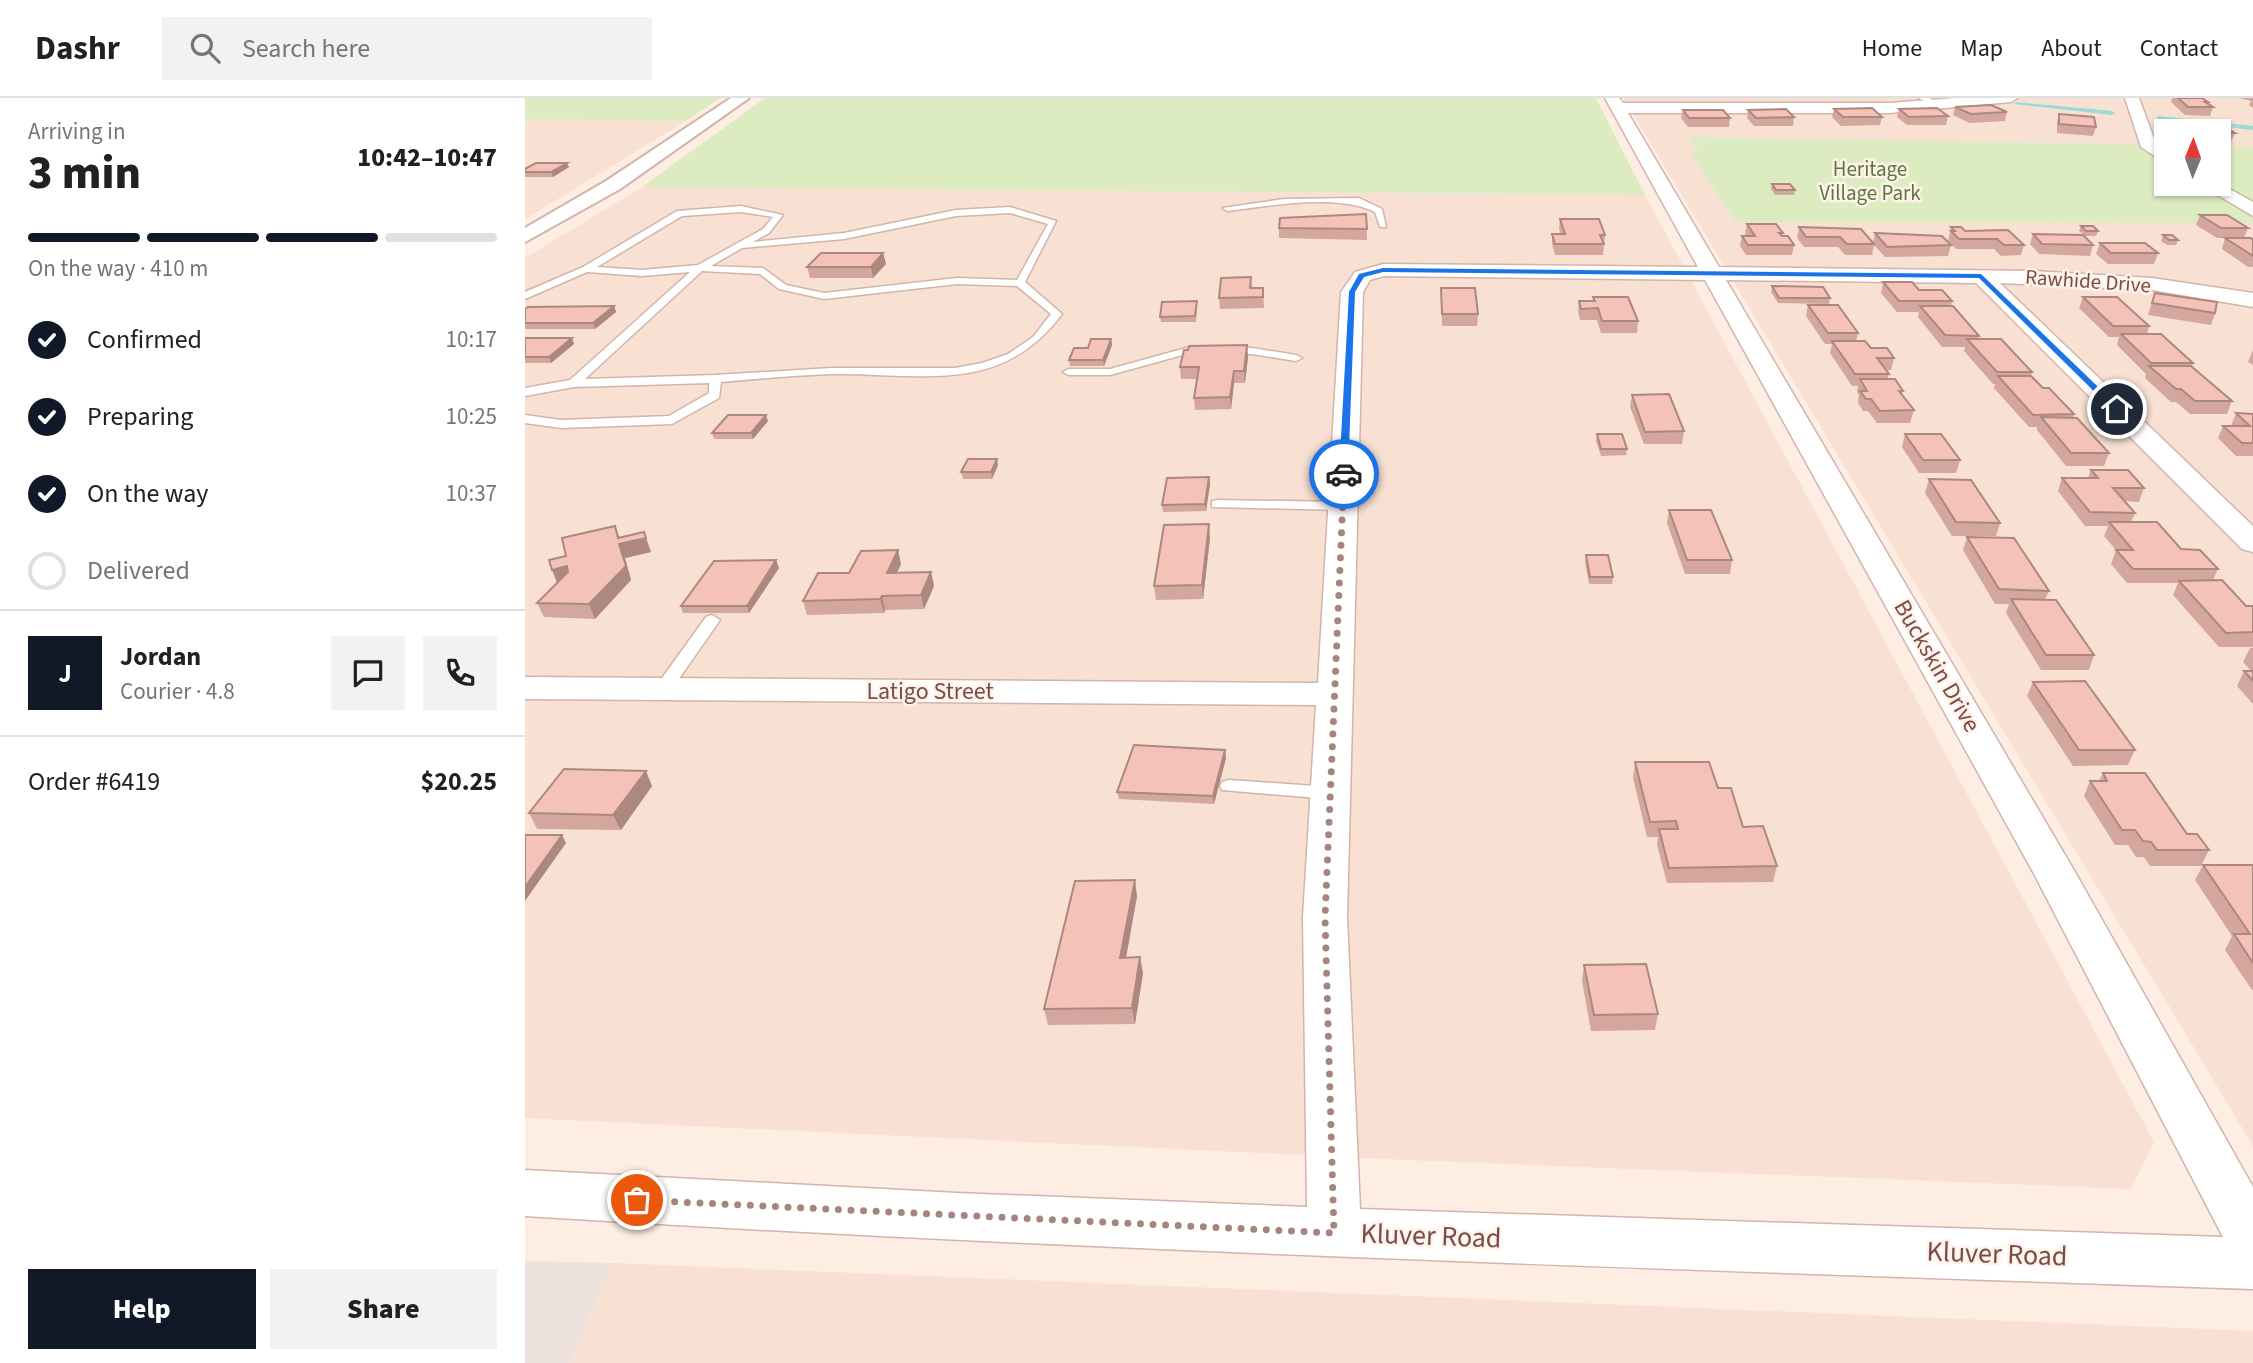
<!DOCTYPE html>
<html lang="en">
<head>
<meta charset="utf-8">
<style>
  body { margin:0; font-family:"Source Sans 3",sans-serif; background:#f2f2f2; color:#202124; height:100vh; display:flex; flex-direction:column; font-size:26px; white-space:nowrap }
  * { box-sizing:border-box; margin:0 }
  p { font-size:23px; color:#757577 }
  .icon { flex:none; width:38px; height:38px; fill:none; stroke:currentColor; stroke-width:2; stroke-linecap:round; stroke-linejoin:round }
  .map { position:relative; flex:1; overflow:hidden }
  .panel { display:flex; flex-direction:column; background:#fff; width:525px }
  .panel>* { flex:none }
  .needle { width:46px; rotate:1deg }
  .buttons { position:absolute; left:1629px; top:21px; display:grid; gap:14px }
  .buttons a { display:grid; place-items:center; width:77px; height:77px; border-radius:0px; background:#fff; box-shadow:0 2px 5px #0004; font-size:35px }
  .pin { position:absolute; display:grid; place-items:center; width:60px; height:60px; color:#fff; margin:-30px; border:4px solid #fff; border-radius:50%; box-shadow:0 2px 7px #0007 }
  .courier { position:absolute; display:grid; place-items:center; width:70px; height:70px; margin:-35px; border:5px solid #1a73e8; border-radius:50%; background:#fff; color:#222; box-shadow:0 2px 9px #0007 }
  .head em { font-style:normal; font-weight:800 }
  .head div { display:flex; flex-direction:column-reverse }
  .head { display:flex; align-items:center; justify-content:space-between; height:119px; padding:0 28px }
  h1 { font-size:46px; font-weight:800; line-height:52px }
  .bar { display:grid; grid-template-columns:repeat(4,1fr); gap:10px 7px; align-content:center; height:84px; padding:0 28px }
  .bar i { height:9px; border-radius:5px; background:#e0e0e0 }
  .bar .selected { background:#111827 }
  .bar p { grid-column:span 4 }
  .line { display:flex; align-items:center; gap:18px; padding:0 28px; border-top:2px solid #e0e0e0 }
  .line div { flex:1 }
  .round { display:grid; place-items:center; flex:none; width:74px; height:74px; border-radius:0px; background:#f2f2f2 }
  ol { padding:0 28px; list-style:none }
  li { display:flex; align-items:center; gap:21px; height:77px }
  li p { margin-inline-start:auto }
  li .icon { padding:7px; border-radius:50%; background:#111827; color:#fff; stroke-width:4 }
  li:last-child { color:#757577 }
  li i { width:38px; height:38px; border:4px solid #e0e0e0; border-radius:50% }
  .action { display:flex; gap:14px; margin-top:auto; padding:14px 28px }
  .action a { flex:1; height:80px; border-radius:0px; background:#111827; color:#fff; font-size:28px; font-weight:800; line-height:80px; text-align:center }
  .action a+a { background:#f2f2f2; color:#202124 }
  header { display:flex; align-items:center; gap:42px; box-sizing:border-box; height:98px; padding:0 35px; background:#fff; border-bottom:2px solid #e0e0e0 }
  header strong { font-size:33px }
  nav { display:flex; gap:38px; margin-inline-start:auto; font-size:24px }
  .search { width:490px; height:63px; background:#f2f2f2; display:flex; align-items:center; gap:18px; box-sizing:border-box; padding:0 24px; border-radius:0px; color:#757577; font-size:26px }
  main { display:flex; flex:1; min-height:0 }
  .map>svg:first-child { display:block }
</style>
</head>
<body>
<header>
<strong>Dashr</strong>
<div class="search"><svg class="icon" aria-label="search" viewBox="0 0 24 24"><circle cx="10" cy="10" r="6"/><path d="M15 15l6 6"/></svg>Search here</div>
<nav><a>Home</a><a>Map</a><a>About</a><a>Contact</a></nav>
</header>
<main>
<section class="panel">
<div class="head"><div><h1>3 min</h1><p>Arriving in</p></div><em>10:42–10:47</em></div>
<div class="bar"><i class="selected"></i><i class="selected"></i><i class="selected"></i><i></i><p>On the way · 410 m</p></div>
<ol>
<li><svg class="icon" aria-label="check" viewBox="0 0 24 24"><path d="M5 12l5 5 9-10"/></svg>Confirmed<p>10:17</p></li>
<li><svg class="icon" aria-label="check" viewBox="0 0 24 24"><path d="M5 12l5 5 9-10"/></svg>Preparing<p>10:25</p></li>
<li><svg class="icon" aria-label="check" viewBox="0 0 24 24"><path d="M5 12l5 5 9-10"/></svg>On the way<p>10:37</p></li>
<li><i></i>Delivered</li>
</ol>
<div class="line" style="height:126px"><b class="round" style="background:#111827;color:#fff">J</b><div><b>Jordan</b><p>Courier · 4.8</p></div><a class="round"><svg class="icon" aria-label="chat" viewBox="0 0 24 24"><path d="M4 5h16v11H9l-5 4z"/></svg></a><a class="round"><svg class="icon" aria-label="phone" viewBox="0 0 24 24"><path d="M5 4h4l2 5-3 2q2 4 5 5l2-3 5 2v4C11 20 4 13 5 4z"/></svg></a></div>
<div class="line" style="height:91px"><div>Order #6419</div><b>$20.25</b></div>
<div class="action"><a>Help</a><a>Share</a></div>
</section>
<div class="map">
<svg width="1728" height="1265" viewBox="0 0 1728 1265">
  <rect width="100%" height="100%" fill="#feede3"/>
  <path fill="#f8e0d3" fill-rule="evenodd" d="M1098 0H1728V1048L1120 36ZM1642 33H1694V86H1642Z
    M0 21 161 23 2 120H0Z
    M117 89 1120 97 1629 1044 1606 1091 882 1062 0 1020V160Z
    M87 1165 1728 1233V1265H45Z"/>
  <path fill="#ede1de" d="M0 1163 87 1165 45 1265H0Z"/>
  <path fill="#dcecc0" d="M0 0H195L161 23 0 21Z
    M240 0H1071L1120 97 117 89Z
    M1163 39 1641 47 1642 86H1694V48L1728 49V125L1211 124 1165 55 1174 54Z"/>
  <g fill="none" stroke-linecap="round" stroke-linejoin="round">
    <path fill="#9bdbd6" fill-rule="evenodd" d="M1491 4 1587 13 1590 15 1587 17 1489 6Z
      M1633 18 1728 28V32L1631 21Z"/>
    <g stroke="#d2b4ab" stroke-width="3">
      <path id="service" d="M1394 0H1404L1418 7 1411 9Z
        M834 100 857 111 861 129H855L850 114C812 95 745 108 702 113L698 110 759 101Z
        M216 108 258 117 244 135 228 144 319 135 431 112 485 109 531 123 500 184 537 216C476 298 397 275 308 276 270 277 233 281 196 284L194 300 147 326 36 330 0 325V317L36 322 144 318 184 295V285L49 289 0 298V290L45 282 165 174 117 178 62 174 0 201V194L58 169 152 113ZM216 114 248 119 238 131 173 167 117 172 72 169 157 118ZM485 115 523 126 492 182 432 180 299 195 261 187 238 170 186 168 217 150 319 141 431 118ZM177 173 235 176 254 191 299 201 432 186 492 188 526 216 508 239 483 256 457 265 430 270H307L190 277 60 281Z
        M661 250H727L771 257 777 260 771 263 727 256H661L585 277H544L538 274 544 271H585Z
        M692 402 817 404 824 408 817 412 687 409V403Z
        M187 517 195 522 144 595H132L130 591 132 587 181 519Z
        M704 682 805 689 814 695 805 701 697 692 695 688 697 684Z"/>
    </g>
    <g stroke="#d2b4ab" stroke-width="3">
      <path id="minor" d="M1080 0H1094L1098 5H1364L1431 0H1493L1486 4 1364 15H1103L1194 169 1508 173 1627 180 1728 195V209L1627 192 1475 185 1728 428V454L1717 451 1451 185 1201 182 1550 774 1728 1089V1191C1152 1171 576 1154 0 1118V1072L432 1095 782 1109 778 819 791 607 0 601V579L793 585 816 194 830 174 858 166 1173 169ZM859 178 1180 182 1508 774 1698 1139 835 1111 822 819 838 194 845 182Z
        M1600 0H1614L1631 46 1642 53V66L1616 49Z
        M1694 85 1728 104V118L1674 86Z"/>
    </g>
    <g stroke="#d2b4ab" stroke-width="4">
      <path id="tertiary" d="M206 0H224L95 91 0 144V130L81 83Z"/>
    </g>
    <use href="#service" fill="#fff" fill-rule="evenodd"/>
    <use href="#minor" fill="#fff" fill-rule="evenodd"/>
    <use href="#tertiary" fill="#fff" fill-rule="evenodd"/>
  </g>
  <path fill="#d3a79e" d="M1647 0H1677L1688 9 1685 18 1660 17 1646 4Z
    M1714 0H1728V10L1724 7 1726 3Z
    M1430 9 1482 14 1480 23 1444 25 1428 17Z
    M1309 11 1357 19 1355 27 1316 28 1307 19Z
    M1374 11 1423 18 1421 27H1382L1372 19Z
    M1158 12 1205 20 1204 29H1163L1156 20Z
    M1223 12 1269 19 1268 28H1229L1222 20Z
    M1534 16 1571 29 1568 38 1532 35V25Z
    M1670 27 1710 35 1706 44H1694V33H1668Z
    M44 69 28 79H0V71Z
    M1247 86 1270 92 1269 97H1250L1246 91Z
    M841 116 842 142 754 140V130Z
    M1675 117 1723 130 1719 140 1728 142V169H1723L1697 151 1700 140H1692L1671 127Z
    M1035 121 1080 137 1078 157H1030L1027 146V136H1036L1034 131Z
    M1222 126 1258 135 1257 138 1269 147 1267 157H1221L1215 148 1217 138H1221L1220 136Z
    M1556 128 1573 133 1571 138H1560L1554 133Z
    M1274 129 1348 144 1350 135 1426 147 1423 158 1360 159 1349 147 1347 157H1320L1313 149H1279L1272 140Z
    M1426 129 1499 147 1496 157 1476 158 1469 151H1431L1423 143Z
    M1508 136 1568 147 1565 158 1514 156 1505 146Z
    M1638 137 1653 142 1651 147H1642L1636 143Z
    M1575 145 1633 155 1629 166H1583L1571 156Z
    M358 155 361 166 348 180H285L282 169Z
    M726 179 727 190H738L739 210 695 211 694 200Z
    M1358 184 1394 192 1427 203 1426 208 1454 238 1453 241 1507 274 1506 278 1518 290 1549 316 1548 320 1584 355 1579 368H1541L1512 332V329H1504L1469 290 1470 286H1468L1439 253 1440 249H1417L1393 219 1394 214H1372L1356 195Z
    M1247 188 1305 200 1304 206 1253 205 1246 194Z
    M916 190 953 216 952 228H917Z
    M1630 195 1690 215 1686 227 1623 217Z
    M1068 199 1113 223 1112 235H1076L1072 222H1055L1053 214 1054 203H1068Z
    M1558 199 1624 228 1622 236 1668 265 1667 269 1707 303 1702 316H1665L1651 304H1646L1620 280 1621 276 1592 247 1594 239H1584L1554 210Z
    M1283 207 1333 235 1331 243 1346 250 1369 260 1366 272H1360L1364 276 1362 281 1378 293 1377 297 1389 312 1385 325H1352L1343 313H1338L1333 305 1334 297 1332 294 1333 288H1327L1305 255 1307 246H1300L1281 218Z
    M89 208 91 214 70 231H0V211Z
    M672 209 671 224H636L635 219Z
    M0 240H47L49 246 26 265H0Z
    M586 241 587 247 579 268H545L544 262 563 250Z
    M722 247 723 259 720 285H709L706 311 670 312 669 300 672 281H656L655 269Z
    M1728 252V267L1723 264Z
    M1107 297 1159 333 1157 346H1119L1105 309Z
    M1711 315 1728 316V358H1711L1693 340 1698 328H1706Z
    M243 323 228 341H189L187 335Z
    M1072 336 1102 351 1101 357 1076 358 1071 343Z
    M1380 336 1435 362 1431 375H1394L1377 349Z
    M473 367 467 381H438L436 374Z
    M1566 372 1619 390 1614 404 1600 403 1610 415 1606 424 1693 471 1688 482 1721 508H1728V549H1694L1648 497 1653 485H1602L1586 466 1591 452 1579 438 1583 428H1560L1533 393 1537 380H1563Z
    M684 379 685 386 681 413 638 414 637 407Z
    M1404 381 1475 425 1471 438H1427L1400 395Z
    M1144 412 1207 462 1205 476H1160L1142 425Z
    M94 439 126 454 100 460 106 482 70 521 19 519 12 505 32 485 27 472 41 458Z
    M1442 439 1524 493 1520 501 1569 557 1564 572H1516L1481 515 1484 506H1470L1438 452Z
    M685 440 678 501 631 502 629 488Z
    M1061 457 1088 479 1087 486H1064L1060 464Z
    M376 466 372 475 406 474 409 488 399 511 360 512 359 515 282 517 278 503 324 475Z
    M254 470 224 515H158L156 508Z
    M1725 550H1728V606L1712 588 1719 573H1726L1718 564Z
    M1508 584 1610 652 1603 667 1548 668 1502 598Z
    M700 652 701 660 689 706 594 701 592 694Z
    M1110 664 1193 690 1218 729 1252 768 1248 784 1142 785 1132 747 1133 739H1122L1108 680Z
    M1578 675 1684 752 1676 768H1625L1619 759H1611L1603 747H1590L1559 698 1565 683H1574Z
    M127 688 96 732 12 731 4 715Z
    M1678 767H1728V892H1727L1700 852 1707 838 1670 782Z
    M612 798 601 860 618 875 610 926 523 927 519 911Z
    M1059 867 1133 916 1130 932 1066 933 1057 883Z"/>
  <path fill="#ac8881" d="M42 65 44 69 28 79 26 74Z
    M358 155 361 166 348 180 346 169Z
    M89 208 91 214 70 231 68 225Z
    M47 240 49 246 26 265 24 259Z
    M586 241 587 247 579 268 578 262Z
    M722 247 723 259 720 285 719 273Z
    M709 273V285L706 311 705 299Z
    M241 317 243 323 228 341 226 335Z
    M472 361 473 367 467 381 466 374Z
    M684 379 685 386 681 413 680 406Z
    M684 426 685 440 678 501 677 487Z
    M90 428 97 446 119 434 126 454 100 460 106 482 70 521 64 506 94 446Z
    M373 452 376 466 365 489 362 475Z
    M251 462 254 470 224 515 222 508Z
    M42 468 48 482 33 486 27 472Z
    M406 474 409 488 399 511 396 497Z
    M357 498 360 512 359 515 355 501Z
    M700 652 701 660 689 706 688 698Z
    M121 673 127 688 96 732 88 717Z
    M37 737 41 745 0 803V789Z
    M610 782 612 798 598 876 595 860Z
    M615 859 618 875 610 926 607 910Z"/>
  <path fill="#f5c2b8" stroke="#ac8881" stroke-width="2" d="M1653 0H1677L1683 4H1680L1688 9H1663Z
    M1466 7 1482 14 1446 16 1430 9Z
    M1347 10 1357 19H1318L1309 11Z
    M1412 10 1423 18 1384 19 1374 11Z
    M1261 11 1269 19 1231 20 1223 12Z
    M1158 12H1198L1205 20H1164Z
    M1534 16 1569 19 1571 29 1534 26Z
    M1670 27H1697L1710 35H1694V33H1680Z
    M11 65H42L26 74H0V71Z
    M1247 86H1265L1270 92H1251Z
    M841 116 842 131 754 130 755 120Z
    M1675 117H1702L1723 130H1696Z
    M1035 121H1074L1080 137H1075L1079 146H1030L1027 136H1040Z
    M1222 126H1251L1258 135H1254L1257 138H1263L1269 147H1223L1217 138H1230Z
    M1556 128H1568L1573 133H1561Z
    M1274 129 1336 131 1349 146H1322L1315 139H1281Z
    M1426 129H1436L1440 133 1483 132 1499 147H1479L1472 141H1434L1426 133H1430Z
    M1350 135 1417 138 1426 147 1362 149Z
    M1508 136 1558 137 1568 147 1517 146Z
    M1638 137H1647L1653 142H1644Z
    M1700 140H1726L1728 142V158Z
    M1575 145H1620L1633 155H1586Z
    M296 155H358L346 169H282Z
    M726 179 725 190H738V199L694 200 696 180Z
    M1358 184H1387L1394 192H1417L1427 203H1374Z
    M1247 188 1298 189 1305 200H1254Z
    M916 190H950L953 216H917Z
    M1630 195 1692 204 1690 215 1627 205Z
    M1068 199H1103L1113 223H1077L1073 210 1056 211 1054 203H1070Z
    M1558 199H1592L1624 228H1588Z
    M672 203 670 218 635 219 637 204Z
    M1283 207H1313L1333 235H1303Z
    M89 208 68 225H0V211L3 209Z
    M1395 208H1428L1454 238 1420 237Z
    M1596 236H1636L1668 265H1626Z
    M0 240H47L24 259H0Z
    M566 241H586L578 262H544L549 250H563Z
    M1442 241H1476L1507 274H1472Z
    M1307 243H1340L1346 250H1362L1369 260H1352L1364 276H1330Z
    M722 247 719 273H709L705 299 669 300 674 269H655L659 252H663L664 248Z
    M1624 268H1666L1707 303H1670L1656 291H1651Z
    M1473 278H1506L1518 290H1524L1549 316 1508 317Z
    M1335 281H1370L1378 293H1374L1389 312 1355 313 1346 301H1341L1335 293H1342Z
    M1144 296 1159 333 1120 334 1107 297Z
    M1711 315 1728 316V345H1717L1698 328H1725Z
    M203 317H241L226 335H187Z
    M1516 319 1552 320 1584 355H1546Z
    M1072 336H1097L1102 351H1076Z
    M1380 336H1416L1435 362H1398Z
    M443 361H472L466 374H436Z
    M1566 372H1603L1619 390H1588L1610 415 1565 414 1537 380H1573Z
    M684 379 680 406 637 407 642 380Z
    M1404 381 1446 382 1475 425 1431 424Z
    M1144 412H1186L1207 462H1162Z
    M1584 424H1632L1656 451 1675 452 1693 471H1608L1591 452H1608Z
    M684 426 677 487 629 488 639 427Z
    M90 428 93 440 119 434 121 440 94 446 101 468 64 506 12 505 43 474 42 468 27 472 24 462 41 458 37 440Z
    M1442 439 1489 440 1524 493 1474 491Z
    M373 452 362 475 406 474 396 497 357 498 355 501 278 503 293 475H324L336 453Z
    M1061 457H1083L1088 479H1065Z
    M251 462 222 508H156L189 463Z
    M1697 482 1721 508H1728V534L1701 535 1654 483Z
    M1486 501 1531 502 1569 557H1521Z
    M1719 573H1728V583Z
    M1560 583 1610 652H1554L1508 584Z
    M609 647 700 652 688 698 592 694Z
    M1110 664H1184L1193 690H1206L1218 729 1238 728 1252 768 1144 770 1134 731H1153L1151 723 1125 724Z
    M39 671 121 673 88 717 4 715Z
    M1578 675H1620L1662 736H1672L1684 752H1632L1626 744 1618 743 1610 732H1597L1565 683H1582Z
    M0 737H37L0 789Z
    M1678 767H1728V865L1709 836H1725Z
    M610 782 595 860 615 859 607 910 519 911 550 783Z
    M1121 866 1133 916 1069 917 1059 867Z"/>
  <path fill="#1a73e8" d="M858 170 1456 176 1596 311 1589 313 1454 180 858 174 839 179 830 194 823 376 819 379 814 376 824 194 834 176Z"/>
  <g fill="none" stroke-linecap="round" stroke-linejoin="round">
    <path stroke="#a6857e" stroke-width="7" stroke-dasharray="0 12.6" d="M112 1102 809 1135 800 820 819 376"/>
  </g>
  <g text-anchor="middle" dominant-baseline="central" stroke-width="5" stroke-linejoin="round" paint-order="stroke">
    <g font-size="21" fill="#5b783c" stroke="#fff2ea">
      <text x="1345" y="71">Heritage<tspan x="1345" dy="24">Village Park</tspan></text>
    </g>
    <g font-size="21" fill="#774d47" stroke="#fff2ea">
      <text transform="translate(1563 183) rotate(4)">Rawhide Drive</text>
    </g>
    <g font-size="24" fill="#774d47" stroke="#fff2ea">
      <text transform="translate(1412 568) rotate(60)">Buckskin Drive</text>
      <text x="405" y="593">Latigo Street</text>
    </g>
    <g font-size="28" fill="#774d47" stroke="#fff2ea">
      <text transform="translate(906 1138) rotate(2)">Kluver Road</text>
      <text transform="translate(1472 1156) rotate(2)">Kluver Road</text>
    </g>
  </g>
</svg>
<div class="buttons">
<a><svg class="needle" viewBox="-14 -14 28 28"><path d="M0-13l5 13h-10z" fill="#e53935"/><path d="M0 13l5-13h-10z" fill="#757577"/></svg></a>
</div>
<div class="pin" style="left:112px;top:1102px;background:#ea580c"><svg class="icon" aria-label="bag" viewBox="0 0 24 24"><path d="M5 8h14l-1 12H6zM9 8a3 3 0 0 1 6 0"/></svg></div>
<div class="pin" style="left:1592px;top:311px;background:#1f2937"><svg class="icon" aria-label="home" viewBox="0 0 24 24"><path d="M3 11l9-7 9 7M6 9v11h12V9"/></svg></div>
<div class="courier" style="left:819px;top:376px"><svg class="icon" aria-label="car" viewBox="0 0 24 24"><path d="M5 17H2v-5l4-1 3-4h7l3 4 3 1v5h-3M9 17h6M6 11h13"/><circle cx="7" cy="17" r="2"/><circle cx="17" cy="17" r="2"/></svg></div>
</div>
</main>
</body>
</html>
